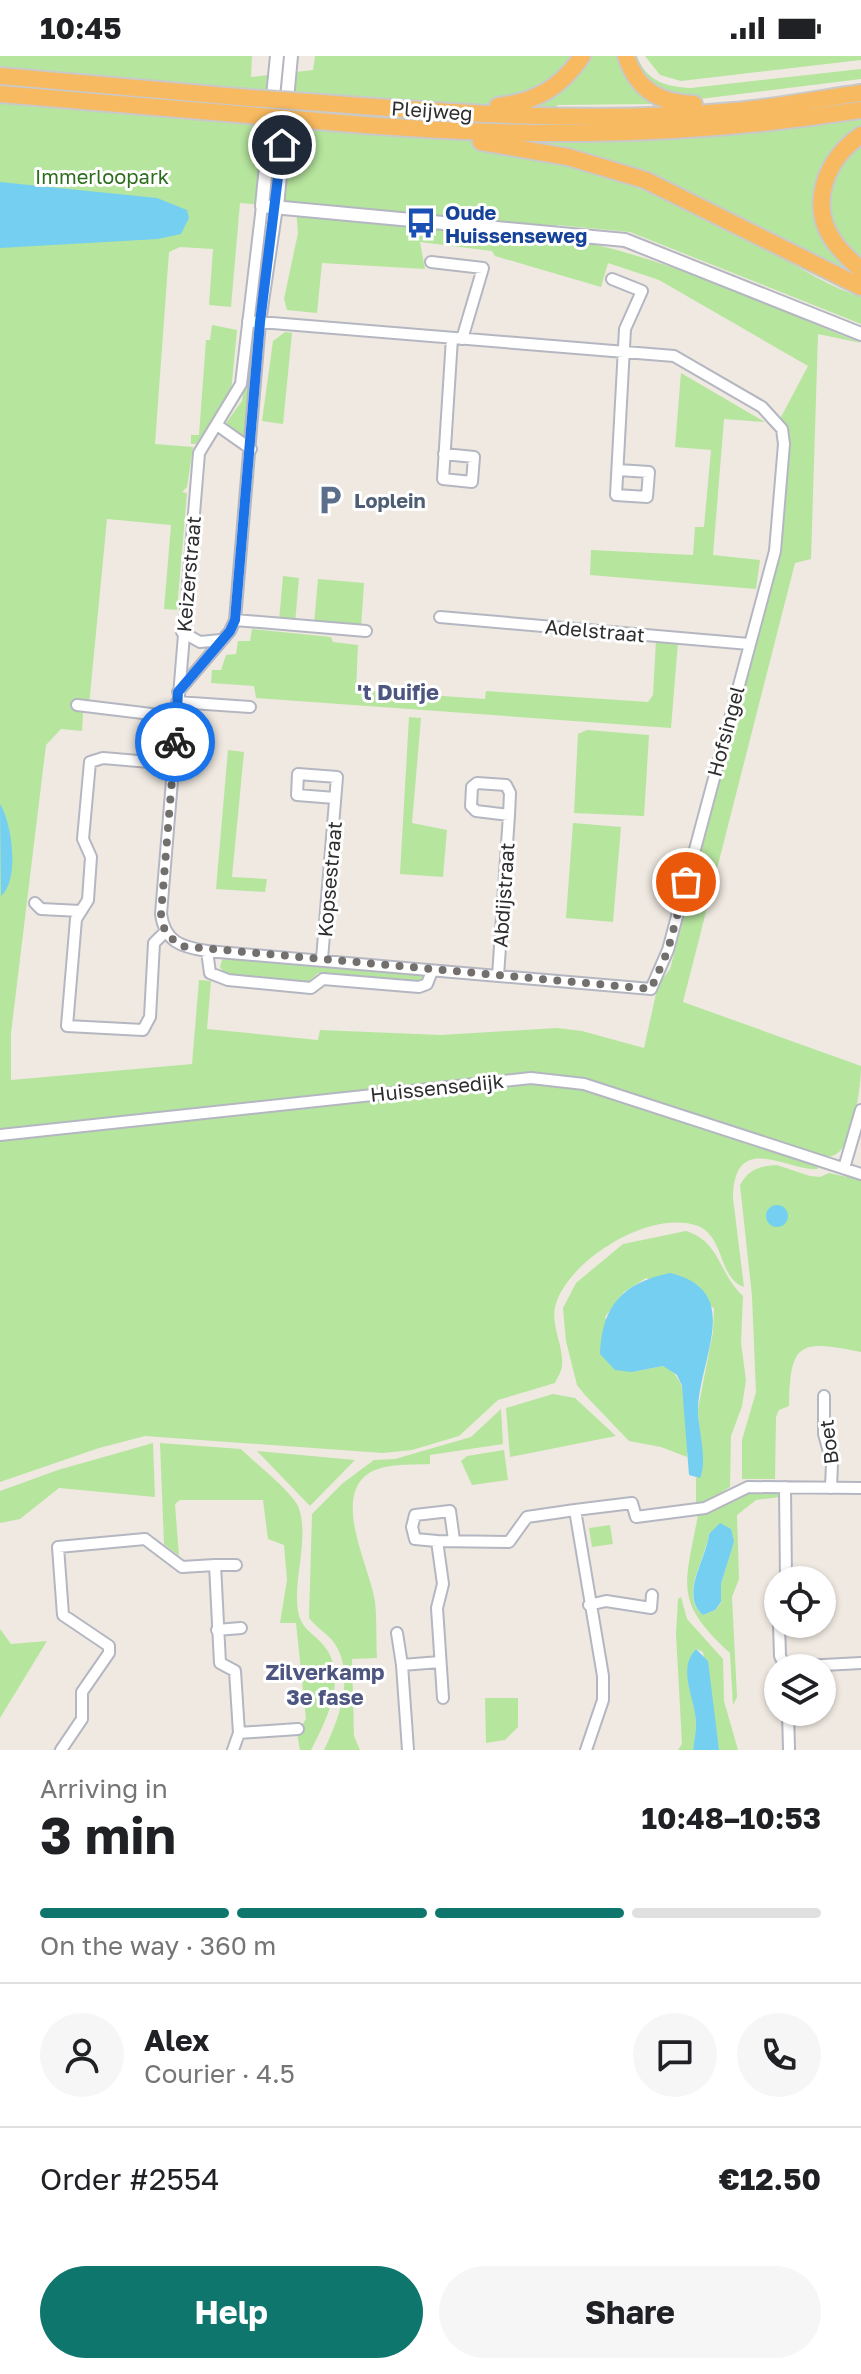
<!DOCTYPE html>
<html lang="en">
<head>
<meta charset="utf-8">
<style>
  body { margin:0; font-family:"Golos Text",sans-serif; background:#f6f6f6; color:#202124; height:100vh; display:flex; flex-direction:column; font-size:30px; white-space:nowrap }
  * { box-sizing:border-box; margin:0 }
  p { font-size:26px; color:#757577 }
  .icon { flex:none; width:44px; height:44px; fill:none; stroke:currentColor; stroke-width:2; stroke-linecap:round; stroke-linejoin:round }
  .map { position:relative; height:1694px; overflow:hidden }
  .details { display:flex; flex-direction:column; background:#fff; flex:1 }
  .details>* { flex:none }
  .fabs { position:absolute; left:764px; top:1510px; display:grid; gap:16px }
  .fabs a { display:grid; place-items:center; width:72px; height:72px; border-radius:50%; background:#fff; box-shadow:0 2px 6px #0004; font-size:40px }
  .pin { position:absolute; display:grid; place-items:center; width:68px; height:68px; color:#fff; margin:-34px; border:4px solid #fff; border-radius:50%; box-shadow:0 2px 8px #0007 }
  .courier { position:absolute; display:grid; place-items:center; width:80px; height:80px; margin:-40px; border:6px solid #1a73e8; border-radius:50%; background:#fff; color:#222; box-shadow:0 2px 10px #0007 }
  .summary em { font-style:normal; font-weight:700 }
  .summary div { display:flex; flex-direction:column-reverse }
  .summary { display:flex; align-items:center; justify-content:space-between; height:136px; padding:0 40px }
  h1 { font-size:52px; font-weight:700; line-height:60px }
  .bar { display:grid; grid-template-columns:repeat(4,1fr); gap:12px 8px; align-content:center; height:96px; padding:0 40px }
  .bar i { height:10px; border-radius:6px; background:#e0e0e0 }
  .bar .selected { background:#0f766e }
  .bar p { grid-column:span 4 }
  .line { display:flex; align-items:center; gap:20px; padding:0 40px; border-top:2px solid #e0e0e0 }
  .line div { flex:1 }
  .round { display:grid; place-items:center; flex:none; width:84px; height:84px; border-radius:42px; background:#f6f6f6 }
  .action { display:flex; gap:16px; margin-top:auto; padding:16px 40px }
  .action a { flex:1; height:92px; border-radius:48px; background:#0f766e; color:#fff; font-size:32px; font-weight:700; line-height:92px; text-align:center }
  .action a+a { background:#f6f6f6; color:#202124 }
  .status { display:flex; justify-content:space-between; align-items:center; height:56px; padding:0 40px; background:#fff; direction:ltr }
  .status svg { height:22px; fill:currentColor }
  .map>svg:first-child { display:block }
</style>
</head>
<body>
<div class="status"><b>10:45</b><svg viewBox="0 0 49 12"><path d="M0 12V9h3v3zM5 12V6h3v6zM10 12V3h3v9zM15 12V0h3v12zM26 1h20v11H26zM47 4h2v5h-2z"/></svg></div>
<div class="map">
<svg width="861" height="1694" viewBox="0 0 861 1694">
  <rect width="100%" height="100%" fill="#efe9e1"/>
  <path fill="#b6e59e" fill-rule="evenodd" d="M0 0H252L251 21 313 14 315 0H621L652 48 557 49V86L718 80 861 61V71C795 122 805 167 857 225L716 152 557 97V108C621 123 684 147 741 178 780 199 819 227 861 241V268L630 176 557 169V181C665 199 760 247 861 287L818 278 811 503 795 507 683 946 861 1010C861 1030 854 1083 839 1096 835 1100 827 1101 821 1103L586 1026 512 1020 0 1075ZM240 147 296 151 298 177 284 243 287 254 317 257 322 207 425 213 420 186 492 195 495 200 601 231 608 207 659 224 808 310 780 363 789 378V405L779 500 690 839 670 913 658 929 644 992 582 975 557 972 441 979 320 974 318 984 207 973 211 925 199 924 192 1008 11 1024V977L46 689 61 673 82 675 83 657 78 655 89 649 107 463 171 469 164 553 177 554 187 437 182 436 187 431 193 391 155 388 169 196 180 191 213 193 209 249 231 251Z
    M630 0H637C646 25 666 31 691 32L861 13V23L700 43 653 33Z
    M645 0H861V4L681 25 660 19Z
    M861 86V211C817 162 816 134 861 86Z
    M212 269 237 274 231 336 196 388H191V379H199L206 284H210Z
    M285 276 292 277 283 368 262 365 273 285Z
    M250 291H255L246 380 238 379 226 367 242 345Z
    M681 317 765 366 724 363 713 499 760 504 756 533 590 519 591 494 693 499 695 471H704L711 394 675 391Z
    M283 520 299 522 295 567 279 565Z
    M318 523 364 527 361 573 314 568Z
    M252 573 331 581 333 586 358 589 356 634 485 643 486 635 648 646 653 639 656 584 678 586 671 672 256 642 254 630 211 627 212 614H221L226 599 236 598 238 585H250Z
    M409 661 421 662 412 767 447 774 443 821 400 818Z
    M587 674 649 679 644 760 574 757 578 678Z
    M228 694 244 696 232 821 267 823 265 836 216 833Z
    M573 767 621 771 613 866 566 862Z
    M229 900 425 915 426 921 423 926 318 917 307 927 225 918 220 911 222 904Z
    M536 1027 583 1030 816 1108 818 1113C788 1116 734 1073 733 1142L744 1231C718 1222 725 1181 698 1170 652 1153 576 1200 558 1242 547 1266 564 1287 562 1309 562 1315 557 1322 555 1327L498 1344 459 1380 412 1394 383 1397 145 1380 99 1392 0 1426V1085Z
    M777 1109 810 1120 820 1121 829 1117 861 1124V1296C800 1284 790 1285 789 1350L779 1354 776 1361 775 1423H742V1384L756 1336 752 1240 740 1129C749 1113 760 1110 777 1109Z
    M686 1175C721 1186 718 1217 743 1240L741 1287 746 1324 742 1350 731 1380 730 1431 704 1447H696V1422L702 1417 698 1353 713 1276 714 1252 646 1222 624 1236 605 1261 632 1316 663 1310C693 1321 686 1374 687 1401L661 1391 629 1385 585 1339 577 1329 566 1285 563 1252 576 1227 623 1188Z
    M553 1338 575 1342 616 1380 510 1401 506 1352Z
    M501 1353 503 1388 430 1399V1408C411 1409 386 1407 369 1417 331 1442 371 1513 375 1546 377 1564 376 1584 377 1602L352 1603 354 1680 360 1694H324C339 1664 357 1615 332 1584 325 1576 316 1571 309 1562L312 1458 343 1427 374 1404 395 1403 471 1381Z
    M153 1387 155 1441 59 1432 20 1463 0 1467V1435L58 1414Z
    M160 1387 241 1393C255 1407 290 1434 298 1450 309 1476 296 1516 297 1543 297 1576 314 1574 327 1594 347 1624 325 1667 311 1694H300L297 1677 306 1663 296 1567H280L287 1524 284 1489 268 1483 263 1444H180L175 1448 179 1500 164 1488Z
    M504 1394 508 1424 472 1429 461 1405 467 1400Z
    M257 1395 355 1404 310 1450Z
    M743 1435 780 1436V1441L756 1444 737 1459 739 1523 732 1541 737 1641 733 1649 730 1597C673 1545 685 1530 698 1459ZM709 1477 734 1486 721 1528V1547L715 1554 703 1559C678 1540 707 1501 709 1477Z
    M610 1469 613 1488 592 1491 589 1472Z
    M681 1541 687 1563 723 1603 724 1645 738 1694H719L703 1596 696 1593C677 1616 696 1641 696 1668 696 1676 694 1686 693 1694H678L682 1688 676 1578 678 1543Z
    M0 1573 11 1588 47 1585 0 1662Z
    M485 1642H518V1671L505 1684 486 1687Z"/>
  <path fill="#75cff0" d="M0 126 157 142 187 154 189 162 181 178 158 183 0 192Z
    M0 748C12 767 20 824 1 840Z
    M766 1160a11 11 0 1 1 22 0a11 11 0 1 1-22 0Z
    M670 1217C745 1235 699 1302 698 1354 698 1374 708 1404 700 1422L689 1419 682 1330 677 1319 663 1310 632 1316 615 1314 600 1298C602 1249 623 1227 670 1217Z
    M720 1467 731 1473 734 1486 721 1528V1546L715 1554 703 1559C679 1539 707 1502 709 1478Z
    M696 1593 708 1605 719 1694H693C694 1686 696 1676 696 1668 696 1643 676 1614 696 1593Z"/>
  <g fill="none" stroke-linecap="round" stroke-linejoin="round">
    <g stroke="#b4b7c1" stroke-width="14">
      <path id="minor" d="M431 206 483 212 462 283
        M612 223 642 235 625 273 616 439 647 441 649 416 618 414
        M248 265 674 300 762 351 782 373 784 388 775 495 668 894 651 933 207 895C181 891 165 886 161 858L199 397 241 328 262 150
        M217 369 251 393
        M444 398 474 401 472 426 443 423 452 282
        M440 561 749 588
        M235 564 366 575
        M182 576 200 586 221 584
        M178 636 230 575 235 564 260 266 277 151
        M177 646 250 651
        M77 649 176 661
        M477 727 506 729 510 737 509 759 476 755 471 750 472 731Z
        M35 847 41 853 81 855
        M165 876 154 887 150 961 143 974 67 970 76 863 88 844 91 801 83 783 90 706 103 702 173 708
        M207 895 210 917 228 924 311 932 323 923 419 931 427 928 432 915
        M322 903 337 721 298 718 297 739 335 742
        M498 920 509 759
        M0 1079 531 1022 584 1028 861 1118
        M844 1112 861 1054
        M824 1340V1378L832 1407 831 1432
        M785 1431 786 1524
        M437 1485 509 1486 527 1461 575 1454
        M215 1509H236
        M589 1549 606 1545 651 1552 652 1539
        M779 1568 780 1600 786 1612
        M217 1574 241 1572
        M397 1577 402 1609
        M786 1611 861 1607
        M443 1642 437 1552 443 1528 437 1485 415 1483 412 1471 415 1459 450 1455 454 1484
        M788 1656 789 1693
        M61 1694 82 1663V1636L109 1597V1590L63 1559 58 1491 145 1483 182 1511 215 1509 220 1607 235 1615 239 1677
        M233 1694 239 1677 298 1673
        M408 1694 402 1609 440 1606
        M586 1694 603 1644V1620L575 1454 632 1447 636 1461 705 1452 748 1431 861 1432"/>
    </g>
    <g stroke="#b4b7c1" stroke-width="16">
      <path id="tertiary" d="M277 0 262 150 625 184 861 278
        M277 151 291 0"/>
    </g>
    <g stroke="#c9c9c9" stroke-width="20">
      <path id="trunk" d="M626 0C637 34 659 47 694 48
        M0 20 250 42
        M0 38 249 59
        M309 46C450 57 593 68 734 55 777 51 819 43 861 37
        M498 50C535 46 561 32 582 0
        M307 64C499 82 670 84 861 54
        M861 79C826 103 807 149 835 187 842 197 852 205 861 214
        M481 86 568 101 645 124 861 231"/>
    </g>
    <use href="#minor" stroke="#fff" stroke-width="10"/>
    <use href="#tertiary" stroke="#fff" stroke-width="12"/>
    <use href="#trunk" stroke="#f8ba60" stroke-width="16"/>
    <g stroke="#c9c9c9" stroke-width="20" stroke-linecap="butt">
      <path id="trunk-bridge" d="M250 42 309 46
        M249 59 307 64"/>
    </g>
    <use href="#trunk-bridge" stroke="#f8ba60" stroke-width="16"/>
  </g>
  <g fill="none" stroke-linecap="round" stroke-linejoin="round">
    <path stroke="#726f6d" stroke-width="8" stroke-dasharray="0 14.4" d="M175 686 161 858 165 876 180 890 651 933 668 894 686 826"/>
    <path stroke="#1a73e8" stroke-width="10" d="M175 686 178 636 230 575 235 564 260 266 282 89"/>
  </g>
  <defs>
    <g id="bus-bare" transform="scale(2.4)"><path d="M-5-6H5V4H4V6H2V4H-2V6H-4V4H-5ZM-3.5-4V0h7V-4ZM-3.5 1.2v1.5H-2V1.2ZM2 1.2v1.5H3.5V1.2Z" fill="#1a4fb4" stroke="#fff" stroke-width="2.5" paint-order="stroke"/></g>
    <g id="parking-bare" transform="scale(2.4)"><path d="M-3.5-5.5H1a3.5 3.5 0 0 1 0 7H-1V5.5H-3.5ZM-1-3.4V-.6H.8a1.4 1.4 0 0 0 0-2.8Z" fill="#5c6f8a" stroke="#fff" stroke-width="2.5" paint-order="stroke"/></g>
  </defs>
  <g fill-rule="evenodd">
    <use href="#bus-bare" x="421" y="167"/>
    <use href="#parking-bare" x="330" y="444"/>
  </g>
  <g text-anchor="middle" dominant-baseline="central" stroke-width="6" stroke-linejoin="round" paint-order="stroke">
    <g font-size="20" fill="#2e2e2e" stroke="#fff">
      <text transform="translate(432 54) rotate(4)">Pleijweg</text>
      <text transform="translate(188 518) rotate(-85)">Keizerstraat</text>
      <text transform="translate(595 574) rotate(5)">Adelstraat</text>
      <text transform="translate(725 675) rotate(-75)">Hofsingel</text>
      <text transform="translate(329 823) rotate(-85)">Kopsestraat</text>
      <text transform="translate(503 839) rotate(-86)">Abdijstraat</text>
      <text transform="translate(437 1031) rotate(-6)">Huissensedijk</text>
      <text transform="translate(828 1386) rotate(-97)">Boet</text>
    </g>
    <g font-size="20" fill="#2c6e1b" stroke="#fff">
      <text x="102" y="120">Immerloopark</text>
    </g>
    <g font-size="20" font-weight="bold" fill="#164399" stroke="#fff" text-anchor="start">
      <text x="445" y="156">Oude<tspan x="445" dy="23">Huissenseweg</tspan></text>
    </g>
    <g font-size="20" font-weight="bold" fill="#4e5e75" stroke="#fff" text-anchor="start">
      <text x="354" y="444">Loplein</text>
    </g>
    <g font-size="22" font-weight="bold" fill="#4d5680" stroke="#fff">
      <text x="398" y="635">'t Duifje</text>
      <text x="325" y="1615">Zilverkamp<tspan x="325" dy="25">3e fase</tspan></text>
    </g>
  </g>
</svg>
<div class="fabs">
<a><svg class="icon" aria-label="locate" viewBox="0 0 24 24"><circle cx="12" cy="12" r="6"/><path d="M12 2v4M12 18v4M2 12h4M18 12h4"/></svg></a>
<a><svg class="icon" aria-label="layers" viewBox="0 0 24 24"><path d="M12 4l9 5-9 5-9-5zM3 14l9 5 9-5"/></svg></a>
</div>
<div class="pin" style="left:686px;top:826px;background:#ea580c"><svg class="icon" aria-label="bag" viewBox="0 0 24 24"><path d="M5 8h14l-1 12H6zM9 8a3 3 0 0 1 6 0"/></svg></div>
<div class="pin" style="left:282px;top:89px;background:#1f2937"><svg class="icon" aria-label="home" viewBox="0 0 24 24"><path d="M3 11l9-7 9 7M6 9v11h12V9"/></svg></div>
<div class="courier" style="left:175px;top:686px"><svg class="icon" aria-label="bike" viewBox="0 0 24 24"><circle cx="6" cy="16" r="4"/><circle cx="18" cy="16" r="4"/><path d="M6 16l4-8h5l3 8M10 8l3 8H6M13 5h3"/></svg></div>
</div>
<section class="details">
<div class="summary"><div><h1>3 min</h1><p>Arriving in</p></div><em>10:48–10:53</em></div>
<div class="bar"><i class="selected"></i><i class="selected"></i><i class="selected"></i><i></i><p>On the way · 360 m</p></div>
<div class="line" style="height:144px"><a class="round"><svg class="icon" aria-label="person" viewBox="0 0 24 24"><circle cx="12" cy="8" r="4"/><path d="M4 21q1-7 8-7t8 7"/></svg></a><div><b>Alex</b><p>Courier · 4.5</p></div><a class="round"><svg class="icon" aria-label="chat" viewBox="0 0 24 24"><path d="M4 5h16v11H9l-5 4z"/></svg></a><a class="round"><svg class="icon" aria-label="phone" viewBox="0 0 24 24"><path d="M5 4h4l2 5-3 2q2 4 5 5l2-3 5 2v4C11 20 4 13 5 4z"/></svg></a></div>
<div class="line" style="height:104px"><div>Order #2554</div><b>€12.50</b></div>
<div class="action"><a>Help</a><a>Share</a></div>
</section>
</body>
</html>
